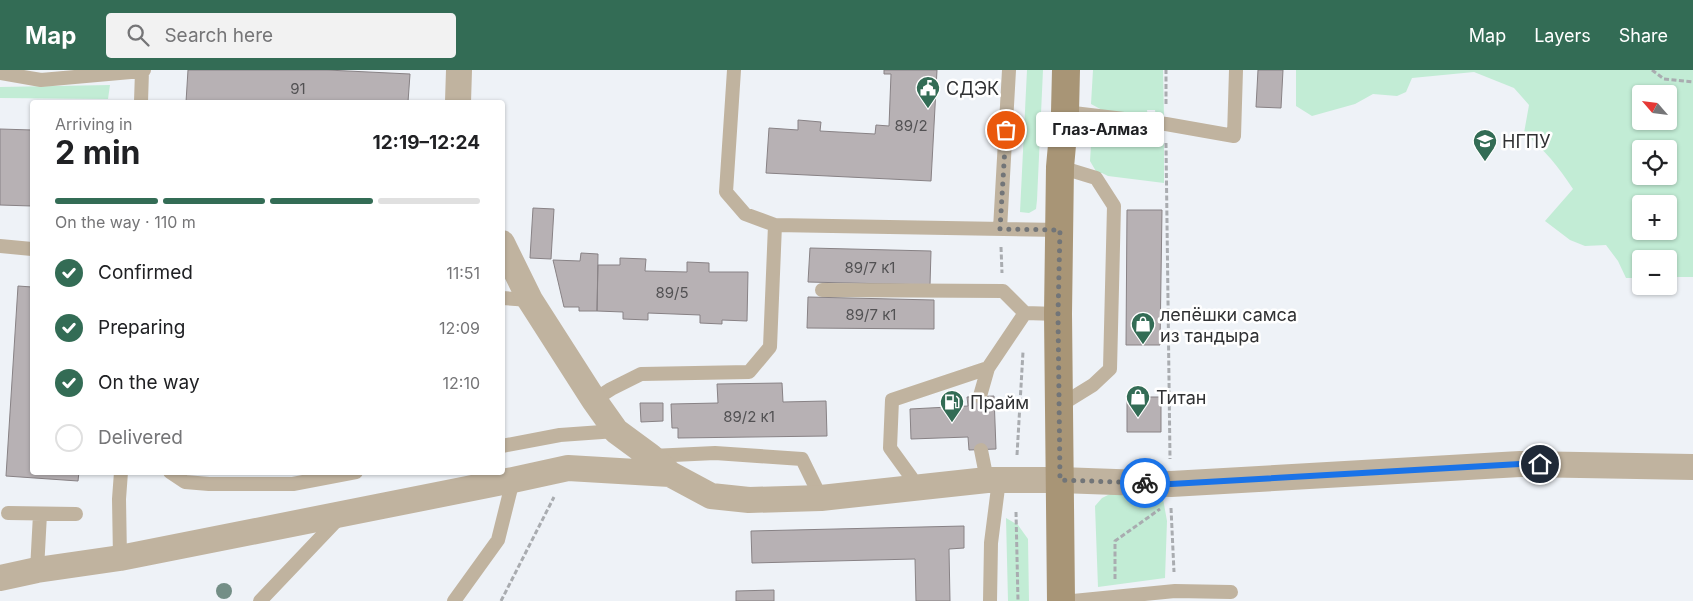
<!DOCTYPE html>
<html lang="en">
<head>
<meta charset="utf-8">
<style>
  body { margin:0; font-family:Inter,sans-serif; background:#f2f2f2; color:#202124; height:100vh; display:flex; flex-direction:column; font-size:19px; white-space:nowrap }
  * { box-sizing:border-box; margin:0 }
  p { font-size:16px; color:#757577 }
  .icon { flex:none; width:28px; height:28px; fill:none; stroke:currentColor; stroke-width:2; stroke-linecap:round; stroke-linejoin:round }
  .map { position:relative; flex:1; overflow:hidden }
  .drawer { position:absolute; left:30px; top:30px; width:475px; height:375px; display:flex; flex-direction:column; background:#fff; border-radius:5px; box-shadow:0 1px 4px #0004 }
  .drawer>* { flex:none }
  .needle { width:32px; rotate:298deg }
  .fabs { position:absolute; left:1632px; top:15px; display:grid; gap:10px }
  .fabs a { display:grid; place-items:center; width:45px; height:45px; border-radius:5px; background:#fff; box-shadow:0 1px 4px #0004; font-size:25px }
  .pin { position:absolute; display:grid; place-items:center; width:42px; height:42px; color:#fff; margin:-21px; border:2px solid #fff; border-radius:50%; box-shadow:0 1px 5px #0007 }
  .courier { position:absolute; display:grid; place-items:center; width:50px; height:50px; margin:-25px; border:4px solid #1a73e8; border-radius:50%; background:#fff; color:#222; box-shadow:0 1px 6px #0007 }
  .bubble { position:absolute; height:35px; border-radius:5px; background:#fff; box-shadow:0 1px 4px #0004; font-size:16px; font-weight:700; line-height:35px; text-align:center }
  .summary em { font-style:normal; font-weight:700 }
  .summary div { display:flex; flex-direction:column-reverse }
  .summary { display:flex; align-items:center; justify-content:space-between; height:85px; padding:0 25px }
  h1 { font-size:32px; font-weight:700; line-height:38px }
  .bar { display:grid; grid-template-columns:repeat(4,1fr); gap:8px 5px; align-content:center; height:60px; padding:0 25px }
  .bar i { height:6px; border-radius:4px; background:#e0e0e0 }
  .bar .current { background:#336c55 }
  .bar p { grid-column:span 4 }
  ol { padding:0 25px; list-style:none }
  li { display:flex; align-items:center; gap:15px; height:55px }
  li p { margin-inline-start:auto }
  li .icon { padding:5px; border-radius:50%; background:#336c55; color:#fff; stroke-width:4 }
  li:last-child { color:#757577 }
  li i { width:28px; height:28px; border:2px solid #e0e0e0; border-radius:50% }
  header { display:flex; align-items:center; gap:30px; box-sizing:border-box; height:70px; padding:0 25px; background:#336c55; color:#fff }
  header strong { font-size:24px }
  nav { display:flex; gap:28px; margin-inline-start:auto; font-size:18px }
  .search { width:350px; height:45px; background:#f2f2f2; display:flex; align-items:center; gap:12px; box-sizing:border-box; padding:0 18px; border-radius:5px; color:#757577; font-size:19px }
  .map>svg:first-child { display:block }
</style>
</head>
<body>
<header>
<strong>Map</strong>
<div class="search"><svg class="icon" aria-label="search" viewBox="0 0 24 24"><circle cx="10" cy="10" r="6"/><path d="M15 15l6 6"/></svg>Search here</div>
<nav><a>Map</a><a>Layers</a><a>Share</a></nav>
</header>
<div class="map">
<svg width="1693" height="531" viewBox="0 0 1693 531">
  <rect width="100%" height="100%" fill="#eef2f7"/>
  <path fill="#c2ecd5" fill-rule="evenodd" d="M1027 0H1043L1037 130 1036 139 1029 143 1020 142Z
    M1093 0H1163L1164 47 1156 48 1155 40H1147L1148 47 1113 46 1091 34Z
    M1296 0H1693V207H1669V189H1641V208H1626L1618 191 1606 175 1585 176 1570 170 1545 151 1573 119C1558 96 1545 80 1524 63L1529 35 1514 18 1474 2 1412 8 1406 22 1397 26 1373 24 1355 34 1312 46 1296 36ZM1641 24H1669V51H1641ZM1641 79H1669V106H1641ZM1641 134H1669V161H1641Z
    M110 15 108 29 0 28V17Z
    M1107 70 1164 71V113L1108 106 1102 103H1097L1090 91 1091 75Z
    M1120 419 1162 423 1167 451 1165 508 1098 517 1095 436 1102 428Z
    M1006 448 1018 455 1028 469 1029 531H1008Z"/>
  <path fill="#b7b1b4" stroke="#888285" d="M188 0H327L410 4 408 32H186Z
    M884 0H937L931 111 766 103 769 58 798 60V50L821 52 820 61 875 64 876 55 889 56 891 4H884Z
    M1258 0H1283L1281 38 1256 37Z
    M0 59 32 60V136L0 135Z
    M533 138 554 139 551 189 530 188Z
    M1127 140H1162L1160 275H1126Z
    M810 178 931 181 930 215 808 212Z
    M581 183 598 184 597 241H579V237H564L553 190 580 191Z
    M620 188 646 189 645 201 687 202V192L709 193V202H748L747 251 722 250V254L700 253V245L648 243V250L623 249V242L597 241 598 195H620Z
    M18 216 32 217V402H79L78 411 6 406Z
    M808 227 934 230V259L807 258Z
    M782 313 783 332 826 331 827 366 678 368V358H672L671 334 718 333 717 314Z
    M994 326 996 379 969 380 968 367 911 369 910 339 968 336 967 327Z
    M1127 327H1161V362H1127Z
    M640 333H663V351L641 352Z
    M964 456V478L949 479 950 531H916L915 489 752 493 751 461Z
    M774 520V531H736V521Z"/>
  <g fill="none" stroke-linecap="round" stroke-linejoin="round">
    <path stroke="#a9acb0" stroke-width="3" stroke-dasharray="5 2.5" stroke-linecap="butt" d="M1652 0 1664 9 1693 12
      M1166 34V0
      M1166 73 1170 389
      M1001 177 1002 203
      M1017 385 1023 282
      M1171 438 1174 502
      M1016 442 1018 531
      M1115 509V471L1160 439
      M501 531 554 427"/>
    <path stroke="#c0b39f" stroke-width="14" d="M734 0 726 122 745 144 775 155 1060 160
      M0 3 41 10 142 1
      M141 32 142 1 144 0
      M1065 42 1166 54 1234 66 1236 0
      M1000 159 1009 0
      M0 176 32 179
      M822 220 1003 221 1025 243 1058 244
      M502 228 530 230
      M980 326 988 298 1025 243
      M594 330 611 319 641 304 749 302 770 277 775 155
      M1059 336 1093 315 1110 299 1114 136 1096 108 1060 97
      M502 376 560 365 616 361
      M981 380 987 410
      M652 386 715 383 802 389 821 428
      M170 402 185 412 209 414H293L356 402
      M913 418 911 407 890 378 892 330 988 298
      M8 443 76 444
      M120 488 119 429 121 402
      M37 500 40 444
      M260 531 341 446
      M454 531 498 470 513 410
      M990 531 991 473 999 410
      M1073 531 1175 521 1231 522"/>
    <path stroke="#c0b39f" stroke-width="26" d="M458 32 459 0
      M502 173 530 230 594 330 616 361 650 386 670 404 711 426 749 430 821 428 987 410H1060L1171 414 1520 394 1693 397
      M0 508 37 500 120 488 513 410 568 398 670 404"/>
    <path stroke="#a89576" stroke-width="28" d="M1061 531 1058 244 1060 97 1065 42 1066 0"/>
  </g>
  <circle fill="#738e86" cx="224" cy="521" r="8"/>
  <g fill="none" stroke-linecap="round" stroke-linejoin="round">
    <path stroke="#727578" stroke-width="5" stroke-dasharray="0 9" d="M1006 60 1000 159 1060 160 1058 244 1060 410 1145 413"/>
    <path stroke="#1a73e8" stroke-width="6" d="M1145 413 1171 414 1520 394H1540"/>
  </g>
  <defs>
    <g id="civic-pin" transform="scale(1.25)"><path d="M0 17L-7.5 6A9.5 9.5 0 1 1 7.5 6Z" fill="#336c55" stroke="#fff"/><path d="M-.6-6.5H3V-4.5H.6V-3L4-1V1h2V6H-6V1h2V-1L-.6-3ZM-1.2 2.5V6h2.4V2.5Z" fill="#fff"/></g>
    <g id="university-pin" transform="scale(1.25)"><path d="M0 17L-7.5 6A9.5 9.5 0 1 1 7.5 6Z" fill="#336c55" stroke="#fff"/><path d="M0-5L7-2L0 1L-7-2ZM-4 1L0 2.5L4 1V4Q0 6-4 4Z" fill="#fff"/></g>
    <g id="shop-pin" transform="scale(1.25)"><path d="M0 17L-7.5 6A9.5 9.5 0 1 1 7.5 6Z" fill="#336c55" stroke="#fff"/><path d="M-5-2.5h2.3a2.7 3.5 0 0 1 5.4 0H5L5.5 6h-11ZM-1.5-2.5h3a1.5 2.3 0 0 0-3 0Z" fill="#fff"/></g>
    <g id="fuel-pin" transform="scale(1.25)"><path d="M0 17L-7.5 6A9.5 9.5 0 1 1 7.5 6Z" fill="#336c55" stroke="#fff"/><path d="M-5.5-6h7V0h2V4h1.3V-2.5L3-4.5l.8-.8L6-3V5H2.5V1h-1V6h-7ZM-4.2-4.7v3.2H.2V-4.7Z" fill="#fff"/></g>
  </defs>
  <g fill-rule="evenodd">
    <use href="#civic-pin" x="928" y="18"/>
    <use href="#university-pin" x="1485" y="71"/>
    <use href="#shop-pin" x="1143" y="254"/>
    <use href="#shop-pin" x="1138" y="327"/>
    <use href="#fuel-pin" x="952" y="332"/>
  </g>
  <g text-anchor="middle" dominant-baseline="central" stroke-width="5" stroke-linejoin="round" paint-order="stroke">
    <g font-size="15" fill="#525153">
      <text x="298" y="18">91</text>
      <text x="911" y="55">89/2</text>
      <text x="870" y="197">89/7 к1</text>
      <text x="672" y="222">89/5</text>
      <text x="871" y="244">89/7 к1</text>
      <text x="749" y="346">89/2 к1</text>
    </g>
    <g font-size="18" fill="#303133" stroke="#fff" text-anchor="start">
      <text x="946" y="18">СДЭК</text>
      <text x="1502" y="71">НГПУ</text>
      <text x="1160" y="244">лепёшки самса<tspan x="1160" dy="21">из тандыра</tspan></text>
      <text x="1156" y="327">Титан</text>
      <text x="970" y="332">Прайм</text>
    </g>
  </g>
</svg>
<div class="fabs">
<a><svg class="needle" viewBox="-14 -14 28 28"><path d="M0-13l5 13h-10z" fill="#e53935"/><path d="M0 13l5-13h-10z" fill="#757577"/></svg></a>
<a><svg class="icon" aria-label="locate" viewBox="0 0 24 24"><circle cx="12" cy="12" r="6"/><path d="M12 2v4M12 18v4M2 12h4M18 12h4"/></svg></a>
<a>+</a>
<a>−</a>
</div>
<div class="pin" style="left:1006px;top:60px;background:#ea580c"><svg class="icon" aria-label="bag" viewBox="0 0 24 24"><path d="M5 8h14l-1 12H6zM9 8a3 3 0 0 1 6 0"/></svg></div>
<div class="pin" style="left:1540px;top:394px;background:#1f2937"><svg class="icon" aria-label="home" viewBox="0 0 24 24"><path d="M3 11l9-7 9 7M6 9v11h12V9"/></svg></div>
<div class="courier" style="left:1145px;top:413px"><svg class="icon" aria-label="bike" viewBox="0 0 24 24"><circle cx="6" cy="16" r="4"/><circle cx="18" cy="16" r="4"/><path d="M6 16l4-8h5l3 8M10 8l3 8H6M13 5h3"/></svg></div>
<div class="bubble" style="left:1036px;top:42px;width:128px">Глаз-Алмаз</div>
<section class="drawer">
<div class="summary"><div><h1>2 min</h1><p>Arriving in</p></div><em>12:19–12:24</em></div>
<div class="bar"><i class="current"></i><i class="current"></i><i class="current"></i><i></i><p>On the way · 110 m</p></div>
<ol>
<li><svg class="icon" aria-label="check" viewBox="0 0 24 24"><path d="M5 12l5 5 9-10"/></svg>Confirmed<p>11:51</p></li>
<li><svg class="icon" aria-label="check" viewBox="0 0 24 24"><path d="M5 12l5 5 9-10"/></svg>Preparing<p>12:09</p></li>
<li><svg class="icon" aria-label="check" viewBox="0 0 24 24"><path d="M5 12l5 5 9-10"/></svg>On the way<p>12:10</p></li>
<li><i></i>Delivered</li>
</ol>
</section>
</div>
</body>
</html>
